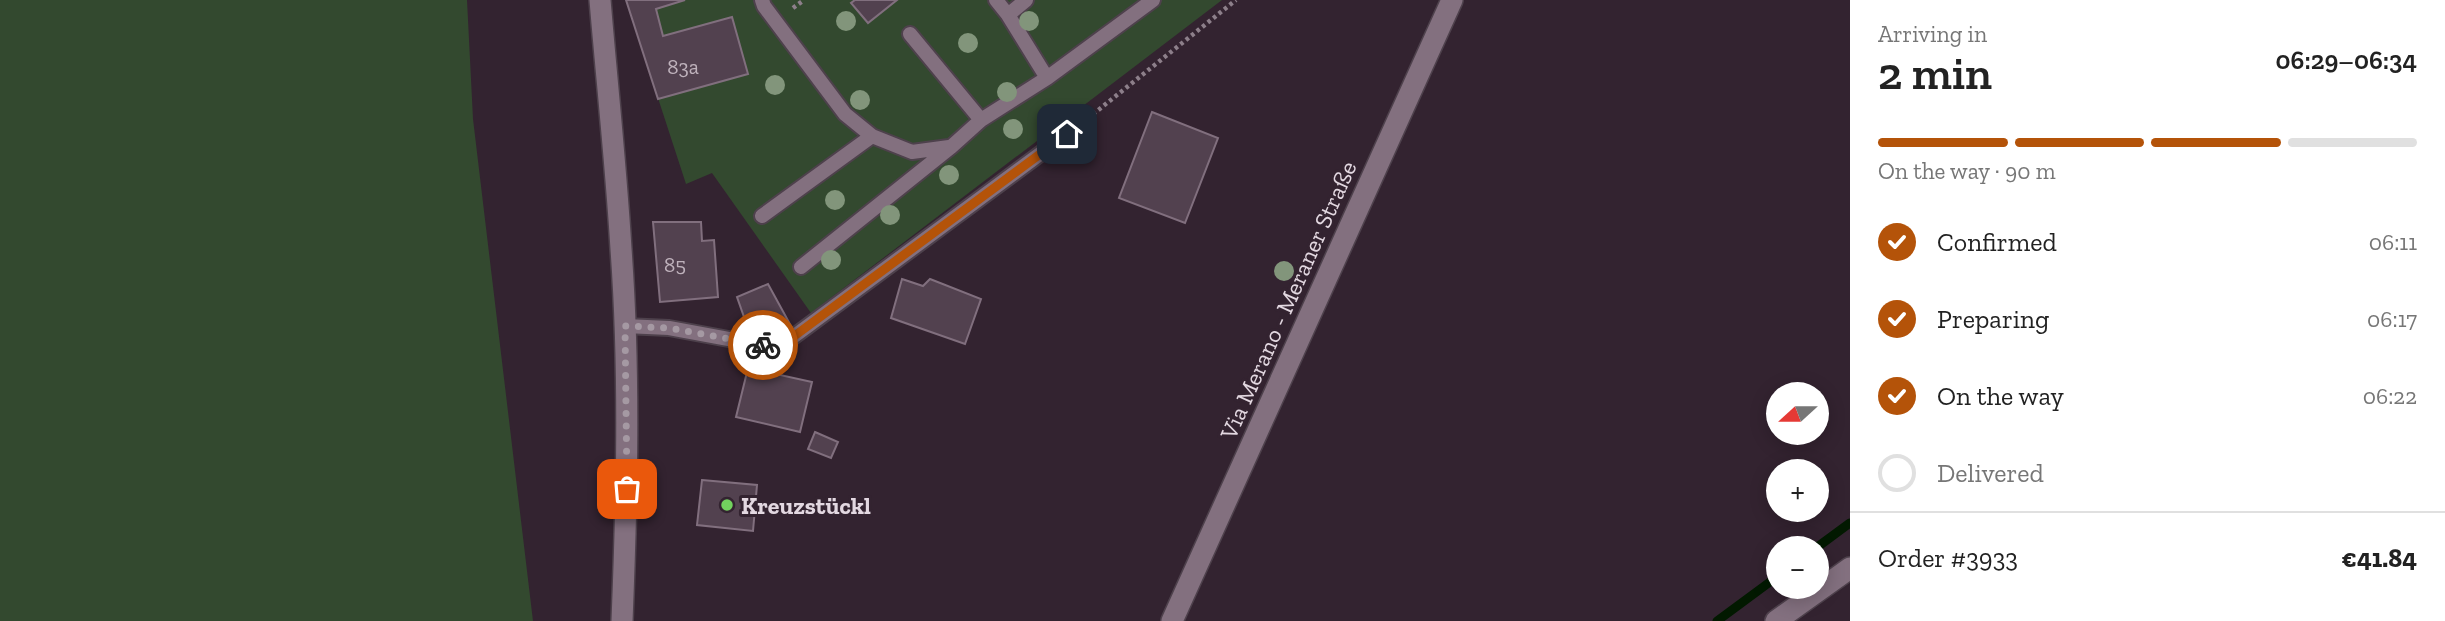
<!DOCTYPE html>
<html lang="en">
<head>
<meta charset="utf-8">
<style>
  body { margin:0; font-family:"Zilla Slab",serif; background:#f2f2f2; color:#222; height:100vh; display:flex; flex-direction:column; font-size:26px; white-space:nowrap }
  * { box-sizing:border-box; margin:0 }
  p { font-size:23px; color:#767676 }
  .icon { flex:none; width:38px; height:38px; fill:none; stroke:currentColor; stroke-width:2; stroke-linecap:round; stroke-linejoin:round }
  .map { position:relative; flex:1; overflow:hidden }
  .drawer { display:flex; flex-direction:column; background:#fff; width:595px }
  .drawer>* { flex:none }
  .needle { width:46px; rotate:249deg }
  .tools { position:absolute; left:1766px; top:382px; display:grid; gap:14px }
  .tools a { display:grid; place-items:center; width:63px; height:63px; border-radius:50%; background:#fff; box-shadow:0 4px 18px #0003; font-size:35px }
  .pin { position:absolute; display:grid; place-items:center; width:60px; height:60px; color:#fff; margin:-30px; border-radius:14px; box-shadow:0 4px 10px #0006 }
  .courier { position:absolute; display:grid; place-items:center; width:70px; height:70px; margin:-35px; border:5px solid #b45309; border-radius:50%; background:#fff; color:#222; box-shadow:0 2px 9px #0007 }
  .summary em { font-style:normal; font-weight:600 }
  .summary div { display:flex; flex-direction:column-reverse }
  .summary { display:flex; align-items:center; justify-content:space-between; height:119px; padding:0 28px }
  h1 { font-size:46px; font-weight:600; line-height:52px }
  .bar { display:grid; grid-template-columns:repeat(4,1fr); gap:10px 7px; align-content:center; height:84px; padding:0 28px }
  .bar i { height:9px; border-radius:5px; background:#e0e0e0 }
  .bar .current { background:#b45309 }
  .bar p { grid-column:span 4 }
  .line { display:flex; align-items:center; gap:18px; padding:0 28px; border-top:2px solid #e0e0e0 }
  .line div { flex:1 }
  ol { padding:0 28px; list-style:none }
  li { display:flex; align-items:center; gap:21px; height:77px }
  li p { margin-inline-start:auto }
  li .icon { padding:7px; border-radius:50%; background:#b45309; color:#fff; stroke-width:4 }
  li:last-child { color:#767676 }
  li i { width:38px; height:38px; border:4px solid #e0e0e0; border-radius:50% }
  main { display:flex; flex:1; min-height:0 }
  .map>svg:first-child { display:block }
</style>
</head>
<body>
<main>
<div class="map">
<svg width="1850" height="621" viewBox="0 0 1850 621">
  <rect width="100%" height="100%" fill="#332330"/>
  <path fill="#33492f" d="M0 0H467L473 119 533 621H0Z
    M626 0H1222L811 313 712 173 686 184Z"/>
  <g fill="none" stroke-linecap="round" stroke-linejoin="round">
    <path stroke="#021900" stroke-width="9" d="M1816 548 1850 523
      M1717 621 1778 576"/>
  </g>
  <path fill="#52414f" stroke="#816f7e" stroke-width="2" d="M626 0H685L656 9 663 36 732 17 748 74 658 99Z
    M855 0H897L868 23 851 3Z
    M1152 112 1218 138 1185 223 1119 198Z
    M653 222H701L702 241 714 240 718 297 660 302Z
    M902 279 923 286 930 279 981 299 965 344 891 318Z
    M768 284 791 326 772 334H750L737 297Z
    M748 368 812 382 800 432 736 417Z
    M815 432 838 442 831 458 808 449Z
    M702 480 757 485 753 531 697 525Z"/>
  <g fill="none" stroke-linecap="round" stroke-linejoin="round">
    <g stroke="#4e414c" stroke-width="18">
      <path id="lane" d="M762 0 764 6 845 114 872 136 912 152 949 147
        M996 0 1008 15 1047 78
        M1008 15 1026 0
        M910 34 981 120
        M762 216 872 136
        M801 267 951 147 981 120 1047 78 1153 0
        M625 326 669 328 761 345 793 337 1067 134"/>
    </g>
    <g stroke="#4e414c" stroke-width="24">
      <path id="street" d="M600 0C607 83 616 166 621 249 630 373 627 497 622 621
        M1776 621 1850 568"/>
    </g>
    <g stroke="#4e414c" stroke-width="24">
      <path id="secondary" d="M1172 621 1452 0"/>
    </g>
    <path stroke="#8d7f8a" stroke-width="4.5" stroke-dasharray="3.5 3.5" stroke-linecap="butt" d="M793 8 804 0
      M1082 123 1236 0"/>
    <use href="#lane" stroke="#83707f" stroke-width="14"/>
    <use href="#street" stroke="#83707f" stroke-width="21"/>
    <use href="#secondary" stroke="#83707f" stroke-width="21"/>
  </g>
  <g fill="#82957b">
    <circle cx="846" cy="21" r="10"/>
    <circle cx="1029" cy="21" r="10"/>
    <circle cx="968" cy="43" r="10"/>
    <circle cx="775" cy="85" r="10"/>
    <circle cx="1007" cy="92" r="10"/>
    <circle cx="860" cy="100" r="10"/>
    <circle cx="1013" cy="129" r="10"/>
    <circle cx="949" cy="175" r="10"/>
    <circle cx="835" cy="200" r="10"/>
    <circle cx="890" cy="215" r="10"/>
    <circle cx="831" cy="260" r="10"/>
    <circle cx="1284" cy="271" r="10"/>
  </g>
  <g fill="none" stroke-linecap="round" stroke-linejoin="round">
    <path stroke="#a599a3" stroke-width="7" stroke-dasharray="0 12.6" d="M627 489 625 326 669 328 763 345"/>
    <path stroke="#b45309" stroke-width="9" d="M763 345 793 337 1067 134"/>
  </g>
  <circle fill="#72d25e" stroke="#332330" stroke-width="2.5" cx="727" cy="505" r="7"/>
  <g text-anchor="middle" dominant-baseline="central" stroke-width="6" stroke-linejoin="round" paint-order="stroke">
    <g font-size="21" fill="#bfb2bc">
      <text x="683" y="66">83a</text>
      <text x="675" y="264">85</text>
    </g>
    <g font-size="24" fill="#e3d8e1" stroke="#332330">
      <text transform="translate(1288 300) rotate(-66)">Via Merano - Meraner Straße</text>
    </g>
    <g font-size="24" font-weight="bold" fill="#e3d8e1" stroke="#332330" text-anchor="start">
      <text x="741" y="505">Kreuzstückl</text>
    </g>
  </g>
</svg>
<div class="tools">
<a><svg class="needle" viewBox="-14 -14 28 28"><path d="M0-13l5 13h-10z" fill="#e53935"/><path d="M0 13l5-13h-10z" fill="#767676"/></svg></a>
<a>+</a>
<a>−</a>
</div>
<div class="pin" style="left:627px;top:489px;background:#ea580c"><svg class="icon" aria-label="bag" viewBox="0 0 24 24"><path d="M5 8h14l-1 12H6zM9 8a3 3 0 0 1 6 0"/></svg></div>
<div class="pin" style="left:1067px;top:134px;background:#1f2937"><svg class="icon" aria-label="home" viewBox="0 0 24 24"><path d="M3 11l9-7 9 7M6 9v11h12V9"/></svg></div>
<div class="courier" style="left:763px;top:345px"><svg class="icon" aria-label="bike" viewBox="0 0 24 24"><circle cx="6" cy="16" r="4"/><circle cx="18" cy="16" r="4"/><path d="M6 16l4-8h5l3 8M10 8l3 8H6M13 5h3"/></svg></div>
</div>
<section class="drawer">
<div class="summary"><div><h1>2 min</h1><p>Arriving in</p></div><em>06:29–06:34</em></div>
<div class="bar"><i class="current"></i><i class="current"></i><i class="current"></i><i></i><p>On the way · 90 m</p></div>
<ol>
<li><svg class="icon" aria-label="check" viewBox="0 0 24 24"><path d="M5 12l5 5 9-10"/></svg>Confirmed<p>06:11</p></li>
<li><svg class="icon" aria-label="check" viewBox="0 0 24 24"><path d="M5 12l5 5 9-10"/></svg>Preparing<p>06:17</p></li>
<li><svg class="icon" aria-label="check" viewBox="0 0 24 24"><path d="M5 12l5 5 9-10"/></svg>On the way<p>06:22</p></li>
<li><i></i>Delivered</li>
</ol>
<div class="line" style="height:91px"><div>Order #3933</div><b>€41.84</b></div>
</section>
</main>
</body>
</html>
